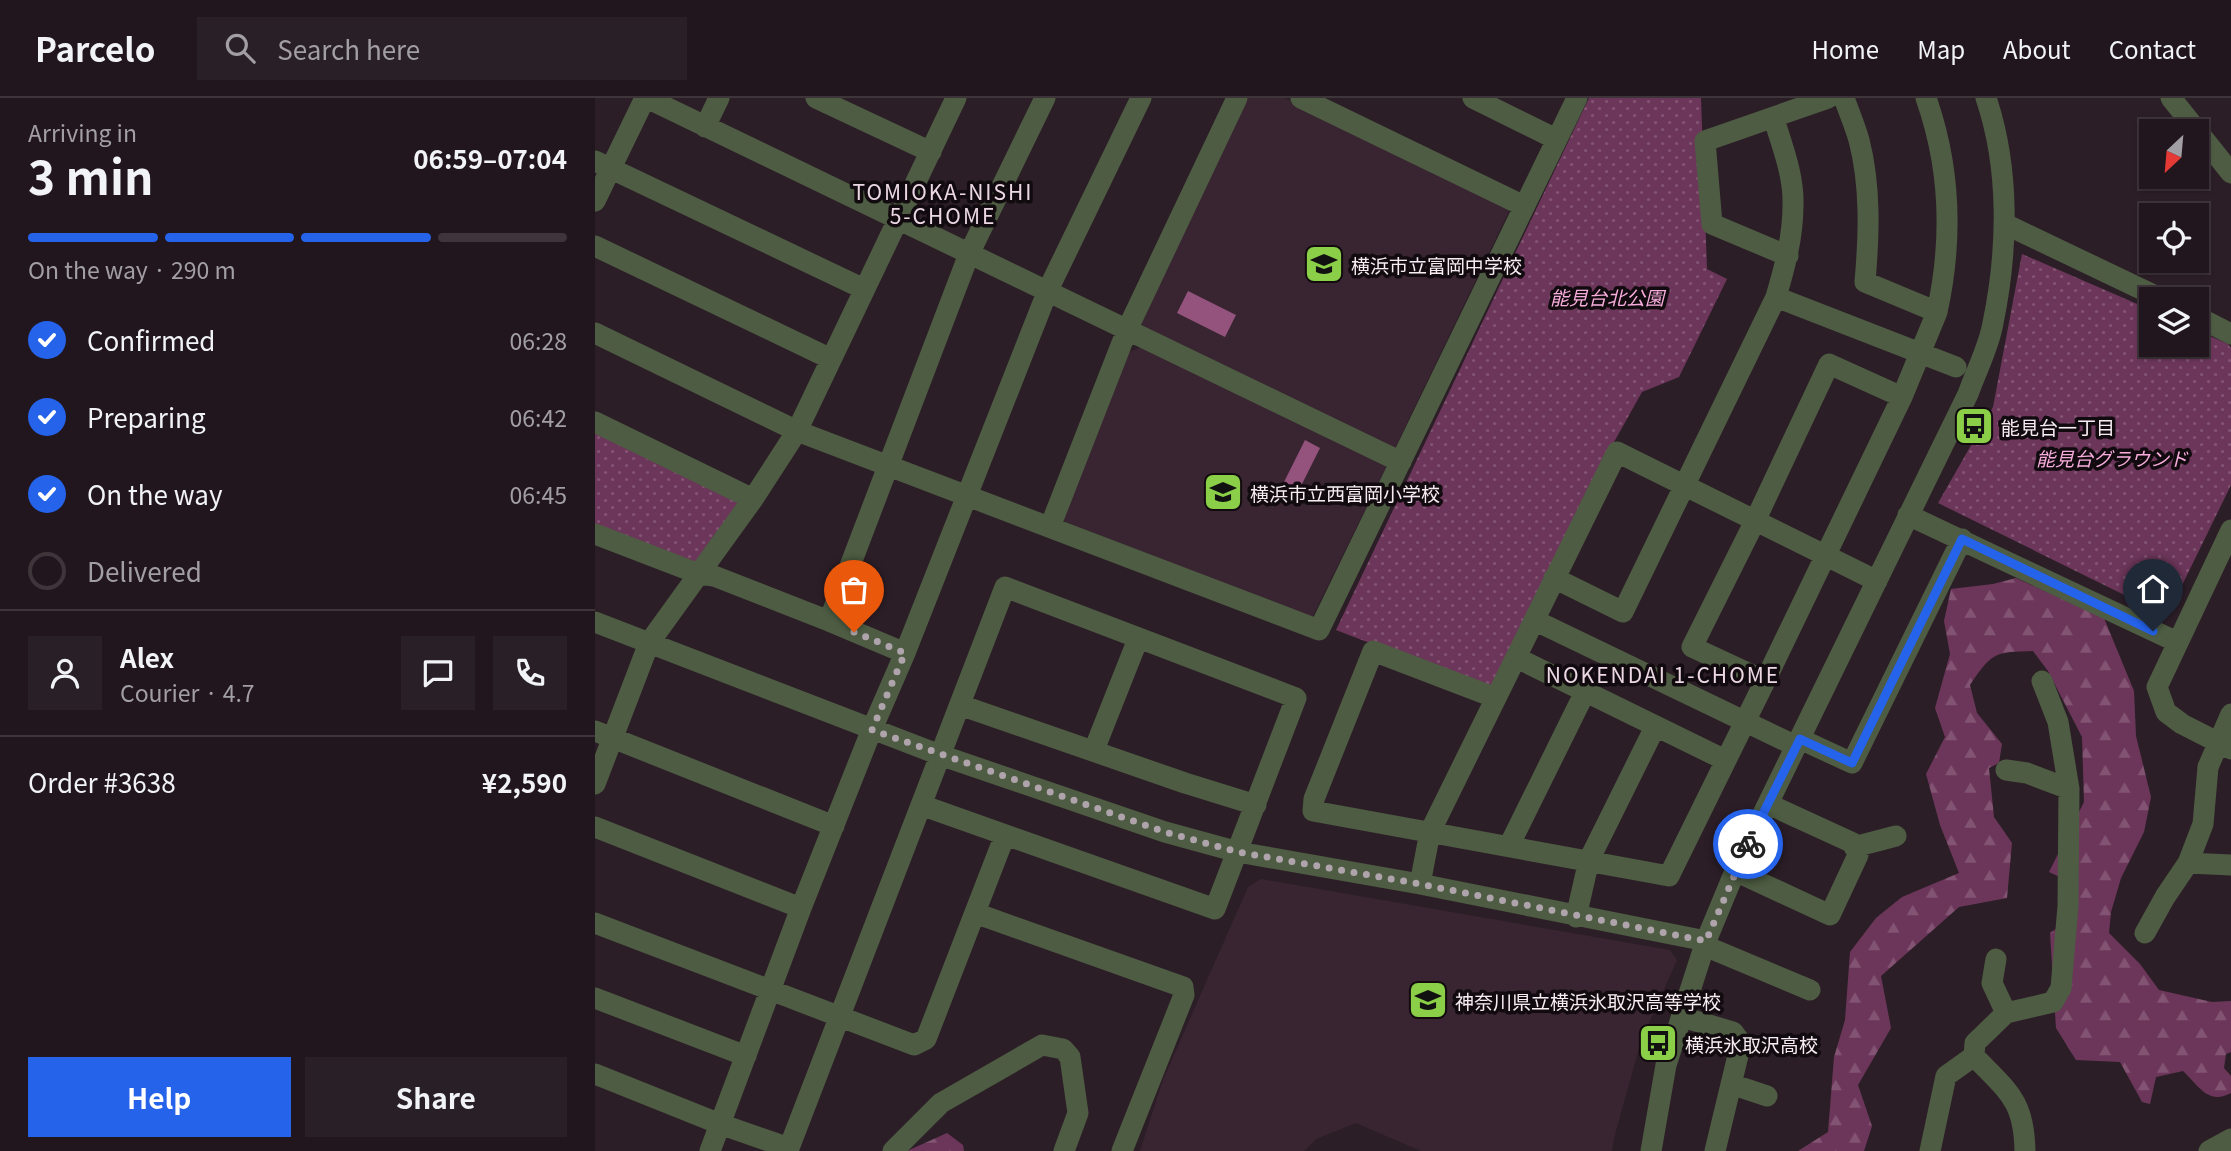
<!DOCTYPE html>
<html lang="en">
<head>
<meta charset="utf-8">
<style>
  body { margin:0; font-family:Georgia,"Noto Sans JP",serif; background:#291f26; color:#f1f3f6; height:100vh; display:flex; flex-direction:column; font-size:26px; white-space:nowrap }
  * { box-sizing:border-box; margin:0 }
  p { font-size:23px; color:#a29fa4 }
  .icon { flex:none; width:38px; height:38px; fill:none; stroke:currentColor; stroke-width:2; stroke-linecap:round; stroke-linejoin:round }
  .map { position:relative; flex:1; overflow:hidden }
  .panel { display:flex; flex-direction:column; background:#21161d; width:595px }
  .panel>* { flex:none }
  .needle { width:46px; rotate:206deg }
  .tools { position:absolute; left:1544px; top:21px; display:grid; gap:14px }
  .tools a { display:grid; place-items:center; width:70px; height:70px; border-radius:0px; background:#21161d; box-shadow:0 2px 5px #0004,0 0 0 2px #3e353b; font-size:35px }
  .pin { position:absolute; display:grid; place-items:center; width:60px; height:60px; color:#fff; margin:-72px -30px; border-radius:50% 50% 50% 0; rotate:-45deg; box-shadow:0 0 7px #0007 }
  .pin .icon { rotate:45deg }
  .courier { position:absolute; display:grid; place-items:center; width:70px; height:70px; margin:-35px; border:5px solid #2563eb; border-radius:50%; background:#fff; color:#222; box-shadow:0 2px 9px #0007 }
  .summary em { font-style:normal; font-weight:700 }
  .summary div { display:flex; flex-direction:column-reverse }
  .summary { display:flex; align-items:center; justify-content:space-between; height:119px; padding:0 28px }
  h1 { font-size:46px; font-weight:700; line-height:52px }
  .bar { display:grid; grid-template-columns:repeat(4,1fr); gap:10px 7px; align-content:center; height:84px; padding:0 28px }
  .bar i { height:9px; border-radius:5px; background:#3e353b }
  .bar .current { background:#2563eb }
  .bar p { grid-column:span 4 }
  .line { display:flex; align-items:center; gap:18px; padding:0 28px; border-top:2px solid #3e353b }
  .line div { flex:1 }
  .round { display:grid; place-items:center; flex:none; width:74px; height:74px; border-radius:0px; background:#291f26 }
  ol { padding:0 28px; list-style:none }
  li { display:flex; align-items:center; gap:21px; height:77px }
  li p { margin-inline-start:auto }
  li .icon { padding:7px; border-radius:50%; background:#2563eb; color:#fff; stroke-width:4 }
  li:last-child { color:#a29fa4 }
  li i { width:38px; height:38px; border:4px solid #3e353b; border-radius:50% }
  .action { display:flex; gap:14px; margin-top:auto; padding:14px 28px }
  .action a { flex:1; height:80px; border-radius:0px; background:#2563eb; color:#fff; font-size:28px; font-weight:700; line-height:80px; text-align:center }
  .action a+a { background:#291f26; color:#f1f3f6 }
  header { display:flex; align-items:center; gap:42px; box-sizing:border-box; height:98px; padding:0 35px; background:#21161d; border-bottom:2px solid #3e353b }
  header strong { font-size:33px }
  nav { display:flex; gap:38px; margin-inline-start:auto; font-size:24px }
  .search { width:490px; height:63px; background:#291f26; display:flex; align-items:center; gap:18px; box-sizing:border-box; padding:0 24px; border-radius:0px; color:#a29fa4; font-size:26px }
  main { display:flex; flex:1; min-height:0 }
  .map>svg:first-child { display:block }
</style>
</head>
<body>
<header>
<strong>Parcelo</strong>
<div class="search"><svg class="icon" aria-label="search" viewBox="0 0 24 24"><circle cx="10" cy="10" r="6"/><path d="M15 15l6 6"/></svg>Search here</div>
<nav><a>Home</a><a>Map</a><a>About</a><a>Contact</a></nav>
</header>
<main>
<section class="panel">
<div class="summary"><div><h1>3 min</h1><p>Arriving in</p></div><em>06:59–07:04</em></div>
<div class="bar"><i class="current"></i><i class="current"></i><i class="current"></i><i></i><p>On the way · 290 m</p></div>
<ol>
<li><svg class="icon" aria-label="check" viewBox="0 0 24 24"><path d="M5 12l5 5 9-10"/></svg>Confirmed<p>06:28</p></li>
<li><svg class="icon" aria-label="check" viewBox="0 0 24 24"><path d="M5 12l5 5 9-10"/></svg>Preparing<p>06:42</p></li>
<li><svg class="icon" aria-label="check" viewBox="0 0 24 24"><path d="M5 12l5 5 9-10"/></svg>On the way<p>06:45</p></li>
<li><i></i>Delivered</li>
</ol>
<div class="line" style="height:126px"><a class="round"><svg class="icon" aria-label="person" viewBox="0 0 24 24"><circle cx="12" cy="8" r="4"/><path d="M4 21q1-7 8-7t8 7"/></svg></a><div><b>Alex</b><p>Courier · 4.7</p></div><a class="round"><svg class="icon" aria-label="chat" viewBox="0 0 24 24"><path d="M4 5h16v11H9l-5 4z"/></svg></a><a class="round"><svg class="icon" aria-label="phone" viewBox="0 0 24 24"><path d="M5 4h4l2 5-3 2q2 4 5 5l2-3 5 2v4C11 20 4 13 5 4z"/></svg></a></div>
<div class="line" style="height:91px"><div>Order #3638</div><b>¥2,590</b></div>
<div class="action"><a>Help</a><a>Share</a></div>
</section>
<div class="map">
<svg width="1636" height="1053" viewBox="0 0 1636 1053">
  <defs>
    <pattern id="forest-firs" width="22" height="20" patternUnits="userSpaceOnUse" patternTransform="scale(1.75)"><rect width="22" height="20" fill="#6c365a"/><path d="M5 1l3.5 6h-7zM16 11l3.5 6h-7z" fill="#825372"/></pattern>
    <pattern id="park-dots" width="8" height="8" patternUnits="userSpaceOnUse" patternTransform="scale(1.75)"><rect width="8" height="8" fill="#6c365a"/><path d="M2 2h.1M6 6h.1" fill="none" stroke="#825372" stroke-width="1.8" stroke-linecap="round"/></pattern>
  </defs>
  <rect width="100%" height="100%" fill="#2c1e27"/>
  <path fill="#392531" d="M649 0H690L916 109 799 352 549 231 550 229 542 223Z
    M546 249 792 367 717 520 468 423 528 257Z
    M666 781 1075 852 1082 862 1046 943 1019 1040 1017 1053H826L761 1025 721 1041 709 1053H545L568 982 653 789Z"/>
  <path fill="url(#forest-firs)" d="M1421 480 1509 520 1539 593 1541 638 1556 699 1549 734 1526 780 1516 814 1514 835 1545 866 1564 892 1617 904 1636 903V954L1631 956 1629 970 1636 978V995C1613 1007 1605 989 1588 973L1561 979 1555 1006 1547 1004 1525 964 1481 962 1461 930 1455 835 1481 817 1482 787 1454 774 1489 704 1487 639 1453 573 1438 553C1400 554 1397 554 1375 587L1382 615 1407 646 1404 665 1394 670 1399 719 1417 745 1412 800 1364 809 1286 878 1296 930 1263 987 1277 1028 1269 1053H1203L1233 1034 1239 959 1250 922 1255 854 1281 820 1307 799 1364 775 1345 727 1331 676 1350 639 1340 610 1355 556 1349 523 1356 491 1398 486Z
    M352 1035 368 1047 369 1053H312Z"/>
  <path fill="url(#park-dots)" d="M994 0H1106L1112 171 1132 181 1084 279 1047 294 1000 378 900 593 741 532Z
    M1427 156 1556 212V247H1601V232L1633 246 1636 250V387L1572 518 1343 405 1398 309Z
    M0 333 148 404 103 468 0 426Z"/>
  <path fill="#93537d" d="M593 193 641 217 630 239 582 215Z
    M710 342 725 350 700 400 685 392Z"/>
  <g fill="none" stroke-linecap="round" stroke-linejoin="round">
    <path stroke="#4d5c42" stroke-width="21" d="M52 0 806 364
      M221 0 336 54
      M706 0 929 108
      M878 0 961 41
      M1249 0C1254 14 1260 28 1264 42 1276 89 1274 137 1270 184L1342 214C1358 141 1356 71 1331 0
      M1576 0 1636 75
      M110 29 124 0
      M0 63 269 191
      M0 103 50 0
      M1410 126 1567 201
      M0 148 236 261
      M1193 158 1117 126 1110 43 1233 0
      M1181 199 1361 269
      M1601 218 1636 236
      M0 235 202 333 724 532 982 0
      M1307 299 1234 266 1160 423 1097 549 1170 583 1307 299 1342 214
      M0 324 158 401
      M1313 417 1582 544
      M455 429 532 232 642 0
      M1636 432 1562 589 1571 614 1587 626 1636 651
      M0 436 104 476 119 478 234 523 374 156 450 0
      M959 480 1028 514 1181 199C1190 168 1198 139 1198 107 1199 77 1187 48 1179 21
      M939 522 1201 648
      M234 523 310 555
      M0 524 345 657 570 734 643 754 825 786 1111 843
      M922 560 1130 662
      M1447 583 1463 624 1474 691
      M901 600 778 553 719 701 718 713 1074 778 1170 583
      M365 607 590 685 661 707
      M0 633 239 728
      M1205 641 1257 665 1367 441
      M499 652 543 541
      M1411 672 1432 675 1474 691 1473 808 1466 890 1458 904 1411 915 1380 945 1379 958C1412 993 1429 1001 1430 1053
      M0 686 54 545 158 401 202 333 361 0
      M0 729 206 810
      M914 748 990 594
      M1259 749 1301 738
      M1593 765 1608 726 1613 669 1636 616
      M1140 773 1235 817 1263 757 1258 745 1173 706
      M825 786 835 734 1022 354 1282 483
      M380 815 588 889 589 897 527 1053
      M981 819 994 762 1060 629
      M0 825 319 947 331 941 410 737
      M1550 835 1570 799 1593 765 1636 767
      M1110 848 1215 892
      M1401 861 1397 885 1411 915
      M0 900 151 958
      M1087 919 1138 934 1146 945 1120 1053
      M0 976 125 1026 194 1050 410 489 701 600 620 811 326 707
      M1136 986 1172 998
      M115 1053 206 810 277 631 310 555 453 192 546 0
      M298 1053 346 1005 447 947 468 951 475 959 483 1015 469 1053
      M1056 1053 1071 967 1111 843 1140 773 1373 296C1381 273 1394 249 1398 225 1413 152 1415 71 1391 0
      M1335 1053 1351 978 1379 958
      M1614 1053 1636 1041"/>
  </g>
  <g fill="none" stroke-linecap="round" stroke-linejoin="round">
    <path stroke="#afa4ab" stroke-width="7" stroke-dasharray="0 12.6" d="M259 534 310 555 277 632 570 734 643 754 825 786 1111 843 1153 746"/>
    <path stroke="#2563eb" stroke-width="9" d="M1153 746 1205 641 1257 665 1367 441 1558 533"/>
  </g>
  <defs>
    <g id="school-square" transform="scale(2.0125)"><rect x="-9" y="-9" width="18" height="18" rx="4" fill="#8bce47" stroke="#110a0e"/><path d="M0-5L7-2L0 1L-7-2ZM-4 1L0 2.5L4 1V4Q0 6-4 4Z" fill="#111"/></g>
    <g id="bus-square" transform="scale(2.0125)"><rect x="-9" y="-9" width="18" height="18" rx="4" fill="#8bce47" stroke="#110a0e"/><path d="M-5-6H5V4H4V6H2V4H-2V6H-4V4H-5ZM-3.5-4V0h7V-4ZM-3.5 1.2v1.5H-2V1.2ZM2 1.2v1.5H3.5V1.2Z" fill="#111"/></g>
  </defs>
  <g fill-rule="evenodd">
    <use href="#school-square" x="729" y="166"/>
    <use href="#bus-square" x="1379" y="328"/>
    <use href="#school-square" x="628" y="394"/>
    <use href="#school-square" x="833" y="902"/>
    <use href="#bus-square" x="1063" y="945"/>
  </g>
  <g text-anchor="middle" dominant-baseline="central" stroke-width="7" stroke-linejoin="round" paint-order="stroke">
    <g font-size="19" fill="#f6ecf2" stroke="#110a0e" text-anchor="start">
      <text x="756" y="166">横浜市立富岡中学校</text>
      <text x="1406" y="328">能見台一丁目</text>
      <text x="655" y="394">横浜市立西富岡小学校</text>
      <text x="860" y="902">神奈川県立横浜氷取沢高等学校</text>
      <text x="1090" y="945">横浜氷取沢高校</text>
    </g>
    <g font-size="19" font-style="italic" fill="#f7acdb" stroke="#110a0e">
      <text x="1012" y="198">能見台北公園</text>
      <text x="1517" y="359">能見台グラウンド</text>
    </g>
    <g font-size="21" letter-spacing="2" fill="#ecd8e3" stroke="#110a0e">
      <text x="348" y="93">TOMIOKA-NISHI<tspan x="348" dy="24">5-CHOME</tspan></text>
      <text x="1068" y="576">NOKENDAI 1-CHOME</text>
    </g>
  </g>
</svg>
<div class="tools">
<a><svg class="needle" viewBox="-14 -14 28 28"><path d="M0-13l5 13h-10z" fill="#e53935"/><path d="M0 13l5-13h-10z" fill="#a29fa4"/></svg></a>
<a><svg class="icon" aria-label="locate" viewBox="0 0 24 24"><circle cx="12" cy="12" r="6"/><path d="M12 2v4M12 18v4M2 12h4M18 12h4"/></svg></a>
<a><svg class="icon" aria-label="layers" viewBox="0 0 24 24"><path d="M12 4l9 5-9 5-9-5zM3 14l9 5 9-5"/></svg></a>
</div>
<div class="pin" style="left:259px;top:534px;background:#ea580c"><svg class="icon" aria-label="bag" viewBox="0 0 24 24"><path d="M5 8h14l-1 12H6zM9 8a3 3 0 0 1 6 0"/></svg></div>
<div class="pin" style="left:1558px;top:533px;background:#1f2937"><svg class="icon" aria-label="home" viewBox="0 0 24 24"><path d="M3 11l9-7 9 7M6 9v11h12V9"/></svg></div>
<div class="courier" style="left:1153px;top:746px"><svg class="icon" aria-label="bike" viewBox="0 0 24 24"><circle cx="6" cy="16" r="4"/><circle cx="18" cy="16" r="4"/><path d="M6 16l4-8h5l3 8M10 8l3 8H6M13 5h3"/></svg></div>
</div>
</main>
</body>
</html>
